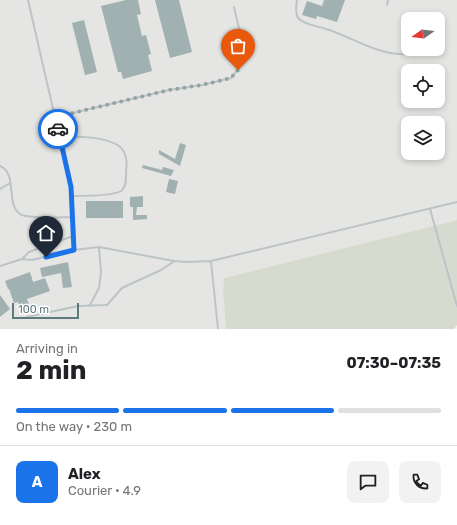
<!DOCTYPE html>
<html lang="en">
<head>
<meta charset="utf-8">
<style>
  body { margin:0; font-family:Rubik,sans-serif; background:#f2f2f2; color:#202124; height:100vh; display:flex; flex-direction:column; font-size:15px; white-space:nowrap }
  * { box-sizing:border-box; margin:0 }
  p { font-size:13px; color:#757577 }
  .icon { flex:none; width:22px; height:22px; fill:none; stroke:currentColor; stroke-width:2; stroke-linecap:round; stroke-linejoin:round }
  .map { position:relative; height:329px; overflow:hidden }
  .details { display:flex; flex-direction:column; background:#fff; flex:1 }
  .details>* { flex:none }
  .needle { width:26px; rotate:256deg }
  .controls { position:absolute; left:401px; top:12px; display:grid; gap:8px }
  .controls a { display:grid; place-items:center; width:44px; height:44px; border-radius:8px; background:#fff; box-shadow:0 2px 6px #0003; font-size:20px }
  .scale { position:absolute; left:12px; bottom:10px; width:67px; box-sizing:border-box; padding-left:4px; border:2px solid #5e7a7c; border-top:0; font-size:11px; line-height:14px; white-space:nowrap; color:#5e7a7c; -webkit-text-stroke:3px #fff; paint-order:stroke }
  .pin { position:absolute; display:grid; place-items:center; width:34px; height:34px; color:#fff; margin:-41px -17px; border-radius:50% 50% 50% 0; rotate:-45deg; box-shadow:0 0 4px #0007 }
  .pin .icon { rotate:45deg }
  .courier { position:absolute; display:grid; place-items:center; width:40px; height:40px; margin:-20px; border:3px solid #1a73e8; border-radius:50%; background:#fff; color:#222; box-shadow:0 1px 5px #0007 }
  .overview em { font-style:normal; font-weight:700 }
  .overview div { display:flex; flex-direction:column-reverse }
  .overview { display:flex; align-items:center; justify-content:space-between; height:68px; padding:0 16px }
  h1 { font-size:26px; font-weight:700; line-height:30px }
  .bar { display:grid; grid-template-columns:repeat(4,1fr); gap:6px 4px; align-content:center; height:48px; padding:0 16px }
  .bar i { height:5px; border-radius:3px; background:#e0e0e0 }
  .bar .current { background:#1a73e8 }
  .bar p { grid-column:span 4 }
  .line { display:flex; align-items:center; gap:10px; padding:0 16px; border-top:1px solid #e0e0e0 }
  .line div { flex:1 }
  .round { display:grid; place-items:center; flex:none; width:42px; height:42px; border-radius:8px; background:#f2f2f2 }
  .map>svg:first-child { display:block }
</style>
</head>
<body>
<div class="map">
<svg width="457" height="329" viewBox="0 0 457 329">
  <rect width="100%" height="100%" fill="#f5f3f0"/>
  <path fill="#e5e5e4" fill-rule="evenodd" d="M0 0H457V220L224 278 223 291 226 329H0ZM408 19H438V49H408ZM408 71H438V101H408ZM408 123H438V153H408Z"/>
  <path fill="#d6dacf" d="M457 220V325L454 329H226L223 291 224 278Z"/>
  <path fill="#a1b0b0" d="M126 0H138L141 14 137 15 142 36 146 35 151 54 148 55 152 71 123 79 121 72H118L101 6Z
    M155 0H179L192 52 170 58Z
    M324 0H345L337 22 317 16 316 19 302 15 307 1 322 6Z
    M84 20 97 72 85 75 72 23Z
    M180 143 186 145 180 166 159 154V150L175 159Z
    M143 165 162 170 163 167 174 170 171 176 142 168Z
    M169 179 178 181 175 194 166 192Z
    M143 196V207H137L136 215H147V219L133 220V207H130V197Z
    M86 201H123V218H86Z
    M68 262 72 287 63 288 61 273 42 277 40 268Z
    M30 272 33 282 45 278 50 291 27 299 31 311 22 314 18 302 14 303 9 289H8L5 281Z
    M0 295 10 309 0 317Z"/>
  <g fill="none" stroke-linecap="round" stroke-linejoin="round">
    <path stroke="#bcc4c5" stroke-width="2" d="M28 0 71 187 74 250
      M297 0C296 6 295 13 298 18 304 25 318 26 326 29 349 36 375 53 399 54 409 55 419 52 429 49
      M387 5 388 0
      M56 117 169 90 202 85 231 78 244 62 240 33 234 7
      M60 137C77 136 116 136 124 152 127 158 127 165 126 171 126 177 127 187 121 191 113 196 82 196 72 196
      M0 166C19 174 4 207 22 215 33 219 60 217 73 217
      M0 189 10 183
      M430 209 457 306
      M22 259 29 252 73 236
      M211 261 218 329
      M0 266 22 259 32 260 74 250 99 247 174 261 187 262 211 261 457 202
      M90 305 99 288 101 273 99 247
      M27 317 78 306 107 305 122 288 161 270 173 262"/>
  </g>
  <g fill="none" stroke-linecap="round" stroke-linejoin="round">
    <path stroke="#93a4a5" stroke-width="4" stroke-dasharray="0 7.2" d="M58 129 56 117 169 90 202 85 231 78 238 70"/>
    <path stroke="#1a73e8" stroke-width="5" d="M46 257 74 250 71 187 58 129"/>
  </g>
</svg>
<div class="controls">
<a><svg class="needle" viewBox="-14 -14 28 28"><path d="M0-13l5 13h-10z" fill="#e53935"/><path d="M0 13l5-13h-10z" fill="#757577"/></svg></a>
<a><svg class="icon" aria-label="locate" viewBox="0 0 24 24"><circle cx="12" cy="12" r="6"/><path d="M12 2v4M12 18v4M2 12h4M18 12h4"/></svg></a>
<a><svg class="icon" aria-label="layers" viewBox="0 0 24 24"><path d="M12 4l9 5-9 5-9-5zM3 14l9 5 9-5"/></svg></a>
</div>
<div class="scale">100 m</div>
<div class="pin" style="left:238px;top:70px;background:#ea580c"><svg class="icon" aria-label="bag" viewBox="0 0 24 24"><path d="M5 8h14l-1 12H6zM9 8a3 3 0 0 1 6 0"/></svg></div>
<div class="pin" style="left:46px;top:257px;background:#1f2937"><svg class="icon" aria-label="home" viewBox="0 0 24 24"><path d="M3 11l9-7 9 7M6 9v11h12V9"/></svg></div>
<div class="courier" style="left:58px;top:129px"><svg class="icon" aria-label="car" viewBox="0 0 24 24"><path d="M5 17H2v-5l4-1 3-4h7l3 4 3 1v5h-3M9 17h6M6 11h13"/><circle cx="7" cy="17" r="2"/><circle cx="17" cy="17" r="2"/></svg></div>
</div>
<section class="details">
<div class="overview"><div><h1>2 min</h1><p>Arriving in</p></div><em>07:30–07:35</em></div>
<div class="bar"><i class="current"></i><i class="current"></i><i class="current"></i><i></i><p>On the way · 230 m</p></div>
<div class="line" style="height:72px"><b class="round" style="background:#1a73e8;color:#fff">A</b><div><b>Alex</b><p>Courier · 4.9</p></div><a class="round"><svg class="icon" aria-label="chat" viewBox="0 0 24 24"><path d="M4 5h16v11H9l-5 4z"/></svg></a><a class="round"><svg class="icon" aria-label="phone" viewBox="0 0 24 24"><path d="M5 4h4l2 5-3 2q2 4 5 5l2-3 5 2v4C11 20 4 13 5 4z"/></svg></a></div>
</section>
</body>
</html>
